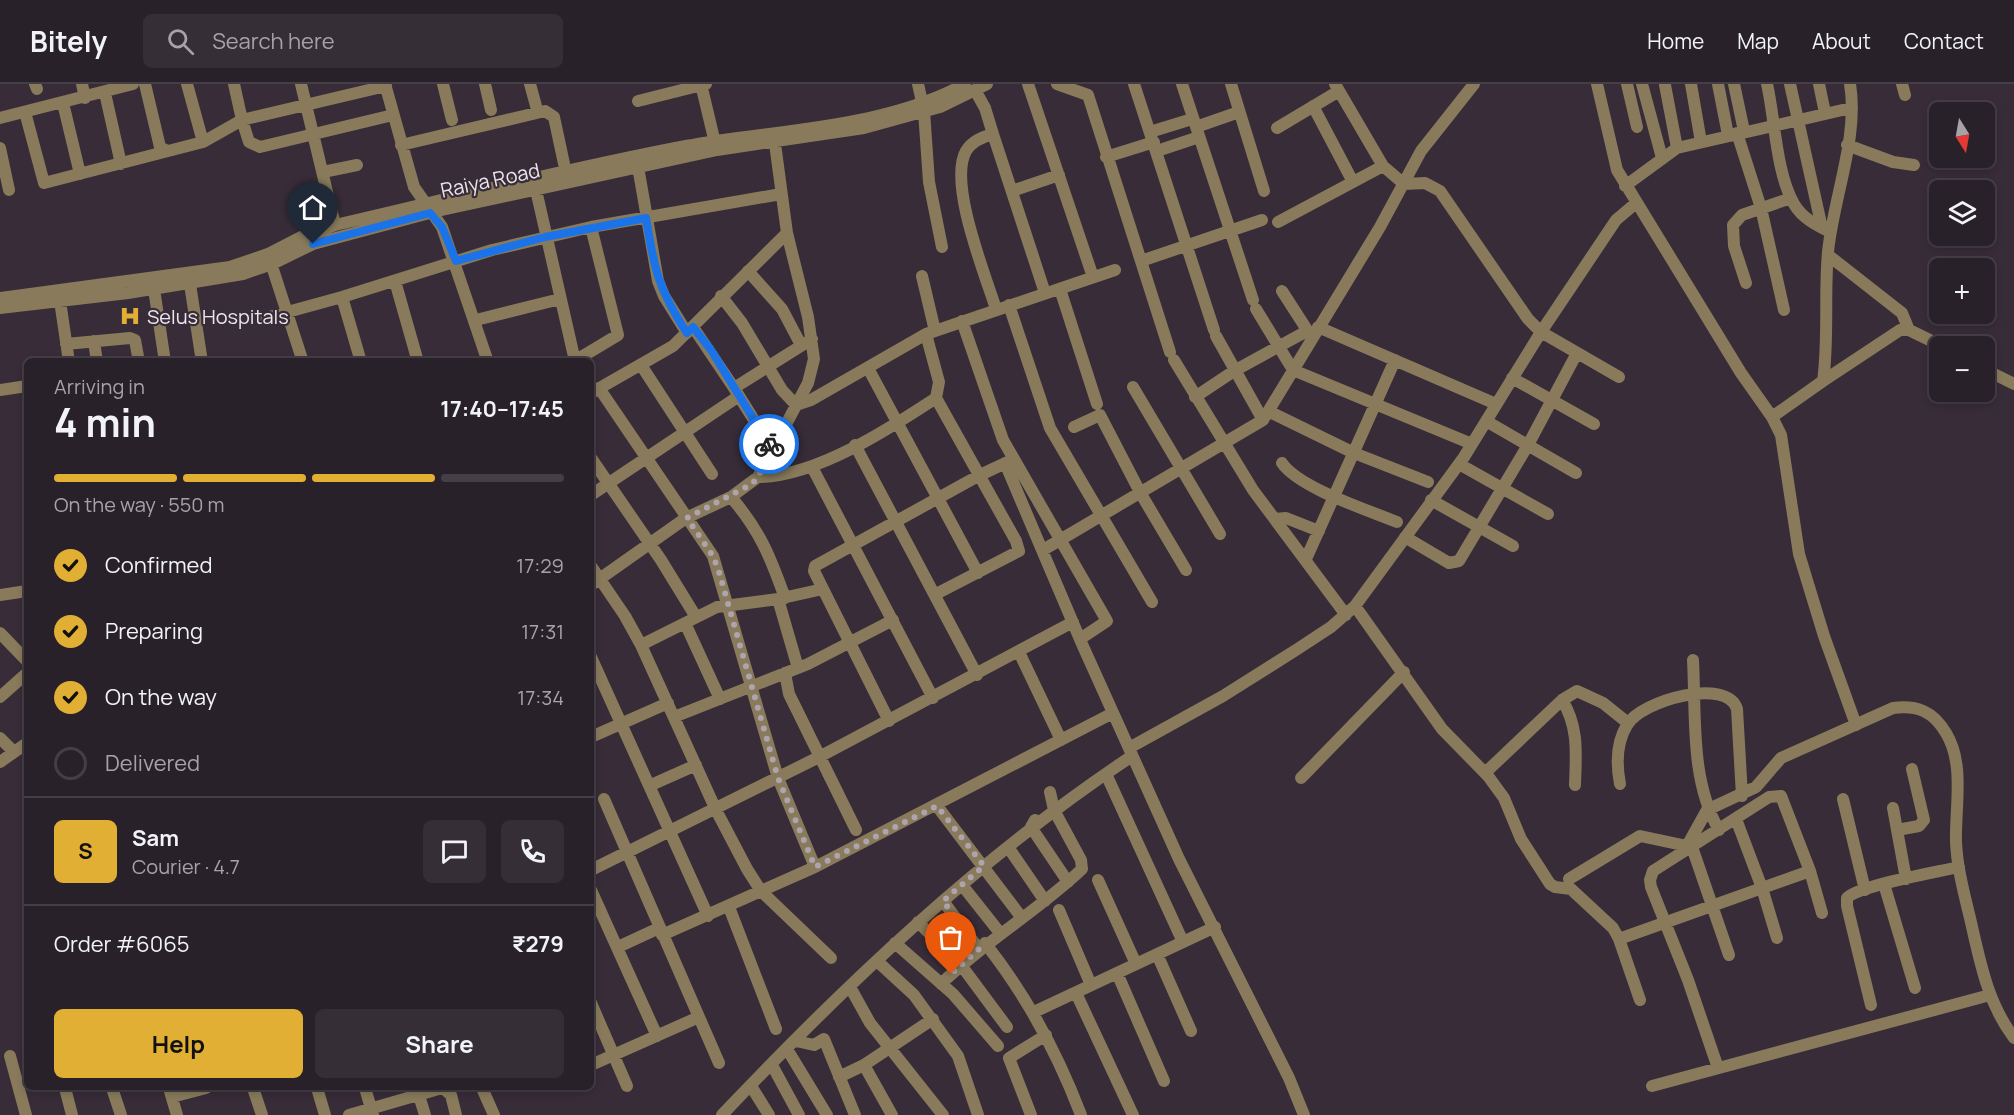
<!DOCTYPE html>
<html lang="en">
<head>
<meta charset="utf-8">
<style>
  body { margin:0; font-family:Manrope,sans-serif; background:#352e36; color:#f1f3f6; height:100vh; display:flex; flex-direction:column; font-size:22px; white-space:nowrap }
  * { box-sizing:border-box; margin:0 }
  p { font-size:20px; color:#a5a3a8 }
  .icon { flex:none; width:33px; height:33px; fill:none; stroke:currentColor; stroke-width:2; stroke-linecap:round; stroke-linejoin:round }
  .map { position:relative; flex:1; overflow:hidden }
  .details { position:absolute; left:24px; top:274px; width:570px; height:732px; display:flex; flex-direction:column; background:#29212a; border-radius:9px; box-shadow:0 3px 9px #0003,0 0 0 2px #453e47 }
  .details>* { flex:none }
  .needle { width:39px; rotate:169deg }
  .tools { position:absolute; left:1929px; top:18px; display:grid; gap:12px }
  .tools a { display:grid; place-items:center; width:66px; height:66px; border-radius:9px; background:#29212a; box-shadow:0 3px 9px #0003,0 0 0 2px #453e47; font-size:30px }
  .pin { position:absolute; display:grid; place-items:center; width:51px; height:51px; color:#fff; margin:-62px -26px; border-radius:50% 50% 50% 0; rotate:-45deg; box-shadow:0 0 6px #0007 }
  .pin .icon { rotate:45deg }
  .courier { position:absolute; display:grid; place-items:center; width:60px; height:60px; margin:-30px; border:4px solid #1a73e8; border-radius:50%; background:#fff; color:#222; box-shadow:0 2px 8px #0007 }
  .overview em { font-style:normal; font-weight:700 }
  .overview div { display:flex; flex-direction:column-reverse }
  .overview { display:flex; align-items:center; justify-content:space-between; height:102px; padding:0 30px }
  h1 { font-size:39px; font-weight:700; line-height:45px }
  .bar { display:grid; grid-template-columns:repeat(4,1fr); gap:9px 6px; align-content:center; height:72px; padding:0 30px }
  .bar i { height:8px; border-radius:4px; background:#453e47 }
  .bar .current { background:#e1af34 }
  .bar p { grid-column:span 4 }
  .line { display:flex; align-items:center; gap:15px; padding:0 30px; border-top:2px solid #453e47 }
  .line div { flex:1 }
  .round { display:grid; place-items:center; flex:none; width:63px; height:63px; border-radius:9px; background:#352e36 }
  ol { padding:0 30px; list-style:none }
  li { display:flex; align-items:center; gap:18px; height:66px }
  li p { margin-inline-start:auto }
  li .icon { padding:6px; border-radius:50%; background:#e1af34; color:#111; stroke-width:4 }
  li:last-child { color:#a5a3a8 }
  li i { width:33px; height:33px; border:3px solid #453e47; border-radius:50% }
  .action { display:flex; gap:12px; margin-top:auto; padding:12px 30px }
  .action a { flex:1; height:69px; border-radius:9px; background:#e1af34; color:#111; font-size:24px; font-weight:700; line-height:69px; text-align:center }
  .action a+a { background:#352e36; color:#f1f3f6 }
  header { display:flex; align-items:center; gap:36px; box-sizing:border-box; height:84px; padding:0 30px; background:#29212a; border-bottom:2px solid #453e47 }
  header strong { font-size:28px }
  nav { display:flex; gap:33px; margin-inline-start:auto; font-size:21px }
  .search { width:420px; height:54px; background:#352e36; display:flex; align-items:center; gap:15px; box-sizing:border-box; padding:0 21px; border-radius:9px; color:#a5a3a8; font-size:22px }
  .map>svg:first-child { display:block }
</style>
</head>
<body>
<header>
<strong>Bitely</strong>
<div class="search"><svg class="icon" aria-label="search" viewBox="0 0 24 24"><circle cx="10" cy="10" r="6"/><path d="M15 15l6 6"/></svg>Search here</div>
<nav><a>Home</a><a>Map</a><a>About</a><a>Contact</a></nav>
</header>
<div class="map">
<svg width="2014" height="1031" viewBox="0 0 2014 1031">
  <rect width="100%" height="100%" fill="#372c38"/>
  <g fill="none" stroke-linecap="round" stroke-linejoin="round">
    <path stroke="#887a5b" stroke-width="12" d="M35 0 37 5
      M82 0 85 14
      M145 0 160 63 167 67
      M187 0 203 58
      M234 0 242 36 386 2
      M301 0 335 141
      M385 0 414 103 442 143 488 278
      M443 0 452 36
      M485 0 491 26
      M530 0 536 22
      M701 0 716 63
      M918 0 922 18
      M1028 0 1093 193
      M1057 0 1088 11 1170 268
      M1134 0 1214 246
      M1182 0 1253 216
      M1231 0 1264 107
      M1335 0 1383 82 1404 100 1425 99 1440 107 1528 235 1541 248 1619 293
      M1597 0 1617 86 1741 289 1772 333 1781 351 1799 470 1824 552 1856 641
      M1627 0 1637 43
      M1642 0 1662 74
      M1691 0 1701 58
      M1718 0 1728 51
      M1734 0 1744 47
      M1767 0C1775 35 1776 89 1794 120 1802 134 1816 141 1830 148
      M1790 0 1822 144
      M1819 0 1825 29
      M1902 0 1905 11
      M1665 1 1677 64
      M975 6 985 24 993 50C982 53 972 57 966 67 948 99 985 190 996 225
      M105 9 121 80
      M638 17 706 0
      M63 19 80 90
      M1313 22 1353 98
      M924 27 929 98 942 163
      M25 28 44 99 203 58 242 36 249 58 260 63 393 31
      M0 34 133 0
      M1196 43 1239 28
      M1277 44 1339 7
      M1150 48 1192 35
      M1737 49 1761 124 1784 226
      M993 50 1045 209
      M401 61 545 27 554 33 566 89
      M1847 61 1893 78 1914 81
      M0 64 9 106
      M1157 67 1199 53
      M1106 73 1154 58
      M637 77 658 197 664 212 687 249
      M323 88 357 81
      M1625 102 1677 64 1851 24
      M536 106 575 277
      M1012 107 1059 91
      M1278 138 1383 82
      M1828 171 1902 229 1909 246
      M269 173 303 278
      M1141 177 1262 136
      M748 187 782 225 801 261
      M922 192 935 247
      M395 197 418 278
      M1746 199 1734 162 1733 141 1742 131 1791 114
      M190 200 202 278
      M154 205 165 278
      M1060 205 1097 320
      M1282 207 1311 252
      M59 210 69 278
      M721 212 742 239 782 306 796 321 811 316 926 250 1115 186
      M342 213 361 278
      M0 214 230 183 268 170 301 153 335 141C452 114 569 84 686 62 778 45 882 45 965 0
      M1009 221 1050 344 1152 518
      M0 224 128 209 243 190 272 180 313 160 437 127 717 66 864 44 940 23 987 0
      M1256 225 1293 286 1472 360
      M262 235 342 213 492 166 591 143 781 110
      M476 236 560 215
      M962 237 1003 356 1107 537 1080 555
      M693 243 734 304
      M1318 243 1496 320
      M1216 252 1263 336
      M94 257 97 278
      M66 260 130 254 135 256 139 278
      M1174 276 1253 406 1346 531
      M573 278 618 251 591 143
      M641 281 712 390
      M868 284 978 489
      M1984 285 2014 300
      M1512 294 1594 340
      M1823 297 1900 246H1909L1942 262
      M1133 303 1220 450
      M599 304 713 472 778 694 815 783
      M0 306 27 302
      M591 309 673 262 787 149 774 52
      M739 312 772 365
      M1195 313 1234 287 1307 247
      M936 314 1016 457 1019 467 936 510
      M1270 328 1354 369 1428 398
      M1772 333 1823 297C1829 254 1824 211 1828 168 1833 115 1859 53 1850 0
      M1486 337 1576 389
      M1074 343 1100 331 1141 410 1186 486
      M855 361 977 591
      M591 374 661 476 696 533
      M1005 379 1082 560 1179 775 1289 994 1304 1031
      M1282 379C1299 404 1368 426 1397 438
      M1459 380 1548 430
      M812 383 933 614
      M758 393C815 393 889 345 936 314L939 298 926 250
      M591 411 739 312 734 304 812 255
      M731 413C760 447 770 472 785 514
      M1431 416 1513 462
      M1275 435 1286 434 1319 447
      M1405 453 1449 479 1459 477 1528 361 1577 269
      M1043 466 1263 336 1380 143 1421 67 1474 0
      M1306 475 1395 276
      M591 482 625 532 641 561 716 726 747 785 761 807 831 874
      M591 501 686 434 731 413 758 393 808 299 814 275 808 233 787 149
      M0 511 27 507
      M778 515 798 584
      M1355 522 1442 645 1488 692 1504 714 1521 755 1550 800 1555 803 1571 805 1613 844 1619 855 1640 916
      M685 539 720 615
      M0 549 27 577
      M641 561 717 523 778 515 823 505
      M1019 568 1061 656
      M591 573 708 832
      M1693 576C1696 632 1690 696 1719 746
      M785 589 789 610 856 746
      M0 613 27 589
      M1562 616C1579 643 1576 670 1575 701
      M674 633 808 580 893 536
      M889 637 814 487 815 482 980 391 1012 376
      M591 653 668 619
      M0 654 14 668
      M1129 664 1223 612 1296 566 1331 543 1355 522 1464 373 1541 248 1616 136 1636 119
      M0 678 27 659
      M1485 689 1562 616 1577 607 1603 619 1628 639
      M1106 690 1183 858
      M1301 694 1404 588
      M1620 700C1616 679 1616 659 1627 641 1642 616 1727 593 1737 625L1742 712
      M651 701 696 681
      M604 715 719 979
      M1843 715 1865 806
      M937 722 1022 834
      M1893 724 1906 795
      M1736 735 1762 804 1777 854
      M1035 736 1031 743 1068 798
      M1897 746 1919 742 1924 736 1912 685
      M1687 762 1707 726 1756 703 1781 674 1893 624C1917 621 1933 627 1946 649 1965 680 1955 723 1956 758 1957 783 1964 809 1970 834 1980 877 1987 918 2014 954
      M1008 763 1045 817
      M591 786 819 673 1073 538
      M1569 795 1640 752 1692 763 1729 871
      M1098 796 1136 880
      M1884 800 1915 904
      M962 801 1000 849
      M591 806 657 952
      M943 817 979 865
      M729 823 776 945
      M1059 826 1091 901
      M918 838 961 881 1007 943
      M662 851 815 783 1113 629
      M1619 855 1810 787
      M895 859 953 910 998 962
      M985 859C1027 912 1057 968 1081 1031
      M618 863 659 844
      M1157 870 1191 947
      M877 877 914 911 958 972 978 1031
      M1117 889 1164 997
      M941 900C985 857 1038 827 1082 785L1081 776 1054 726 1050 708
      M850 903 870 939 943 1031
      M1076 909 1133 1031
      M591 919 627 1002
      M1871 921 1847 822V814C1860 801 1938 788 1959 783
      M1034 928 1215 843
      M796 957 814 961 824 955 855 1031
      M787 965 827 1031
      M10 972 26 1031
      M591 981 699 933
      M772 981 799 1031
      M864 981 892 1031
      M1718 984 1688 896 1651 803 1650 796 1653 787 1769 713 1781 712 1810 787 1822 829
      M839 993 864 981 933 935
      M751 1002 769 1031
      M1652 1002 1990 911
      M65 1004 72 1031
      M112 1004 121 1031
      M169 1004 177 1031
      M253 1004 262 1031
      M317 1004 325 1031
      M365 1004 373 1031
      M443 1004 451 1011 456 1031
      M482 1004 494 1031
      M417 1005 425 1031
      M172 1013 206 1004
      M349 1031 442 1004
      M722 1031C847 899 980 773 1132 672
      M1031 1031 1009 974 1046 951"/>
  </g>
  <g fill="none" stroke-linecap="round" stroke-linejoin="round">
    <path stroke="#ada4ad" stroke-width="6" stroke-dasharray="0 10.8" d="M769 360 772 365 758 393 752 400 687 434 713 472 719 488 778 694 815 783 937 722 984 782 943 817 979 865 951 890"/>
    <path stroke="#1a73e8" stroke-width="8" d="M313 160 430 129 442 143 456 177 545 153 646 134C654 184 658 205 687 249L693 243 711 266 769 360"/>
  </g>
  <defs>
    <g id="hospital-bare" transform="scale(1.62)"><path d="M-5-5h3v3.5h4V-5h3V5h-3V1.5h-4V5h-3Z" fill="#e1af34" stroke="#372c38" stroke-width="2.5" paint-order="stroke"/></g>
  </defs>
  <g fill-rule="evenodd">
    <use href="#hospital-bare" x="130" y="232"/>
  </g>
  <g text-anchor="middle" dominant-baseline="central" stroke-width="4.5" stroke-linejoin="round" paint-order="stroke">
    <g font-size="20" fill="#ece5ec" stroke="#372c38">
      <text transform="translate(490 96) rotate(-12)">Raiya Road</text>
    </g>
    <g font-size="20" fill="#ece5ec" stroke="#372c38" text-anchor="start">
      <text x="147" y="232">Selus Hospitals</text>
    </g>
  </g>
</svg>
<div class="tools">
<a><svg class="needle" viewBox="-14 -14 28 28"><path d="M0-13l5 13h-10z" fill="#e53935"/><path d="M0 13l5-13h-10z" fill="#a5a3a8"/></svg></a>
<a><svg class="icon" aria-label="layers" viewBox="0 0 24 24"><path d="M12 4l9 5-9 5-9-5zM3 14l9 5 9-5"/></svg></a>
<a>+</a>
<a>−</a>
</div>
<div class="pin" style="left:951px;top:890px;background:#ea580c"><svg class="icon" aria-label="bag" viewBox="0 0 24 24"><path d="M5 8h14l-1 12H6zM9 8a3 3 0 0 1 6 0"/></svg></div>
<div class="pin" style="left:313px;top:160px;background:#1f2937"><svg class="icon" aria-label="home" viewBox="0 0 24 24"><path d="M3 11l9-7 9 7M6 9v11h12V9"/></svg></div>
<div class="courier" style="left:769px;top:360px"><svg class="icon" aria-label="bike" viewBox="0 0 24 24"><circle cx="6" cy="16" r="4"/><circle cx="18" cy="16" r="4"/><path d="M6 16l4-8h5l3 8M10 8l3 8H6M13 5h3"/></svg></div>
<section class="details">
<div class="overview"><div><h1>4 min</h1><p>Arriving in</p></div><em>17:40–17:45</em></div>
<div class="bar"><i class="current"></i><i class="current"></i><i class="current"></i><i></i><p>On the way · 550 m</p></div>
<ol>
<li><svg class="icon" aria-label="check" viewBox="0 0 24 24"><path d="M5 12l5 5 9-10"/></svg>Confirmed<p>17:29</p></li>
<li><svg class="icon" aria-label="check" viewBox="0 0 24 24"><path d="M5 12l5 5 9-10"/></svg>Preparing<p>17:31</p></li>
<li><svg class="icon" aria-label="check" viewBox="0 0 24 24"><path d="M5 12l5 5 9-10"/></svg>On the way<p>17:34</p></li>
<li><i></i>Delivered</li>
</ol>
<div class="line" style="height:108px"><b class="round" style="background:#e1af34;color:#111">S</b><div><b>Sam</b><p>Courier · 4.7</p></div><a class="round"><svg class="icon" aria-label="chat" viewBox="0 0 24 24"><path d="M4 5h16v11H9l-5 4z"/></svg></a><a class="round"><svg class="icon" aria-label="phone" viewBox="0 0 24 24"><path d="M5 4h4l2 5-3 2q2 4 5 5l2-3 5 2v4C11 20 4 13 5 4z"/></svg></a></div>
<div class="line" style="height:78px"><div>Order #6065</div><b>₹279</b></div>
<div class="action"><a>Help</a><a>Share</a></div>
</section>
</div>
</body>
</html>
